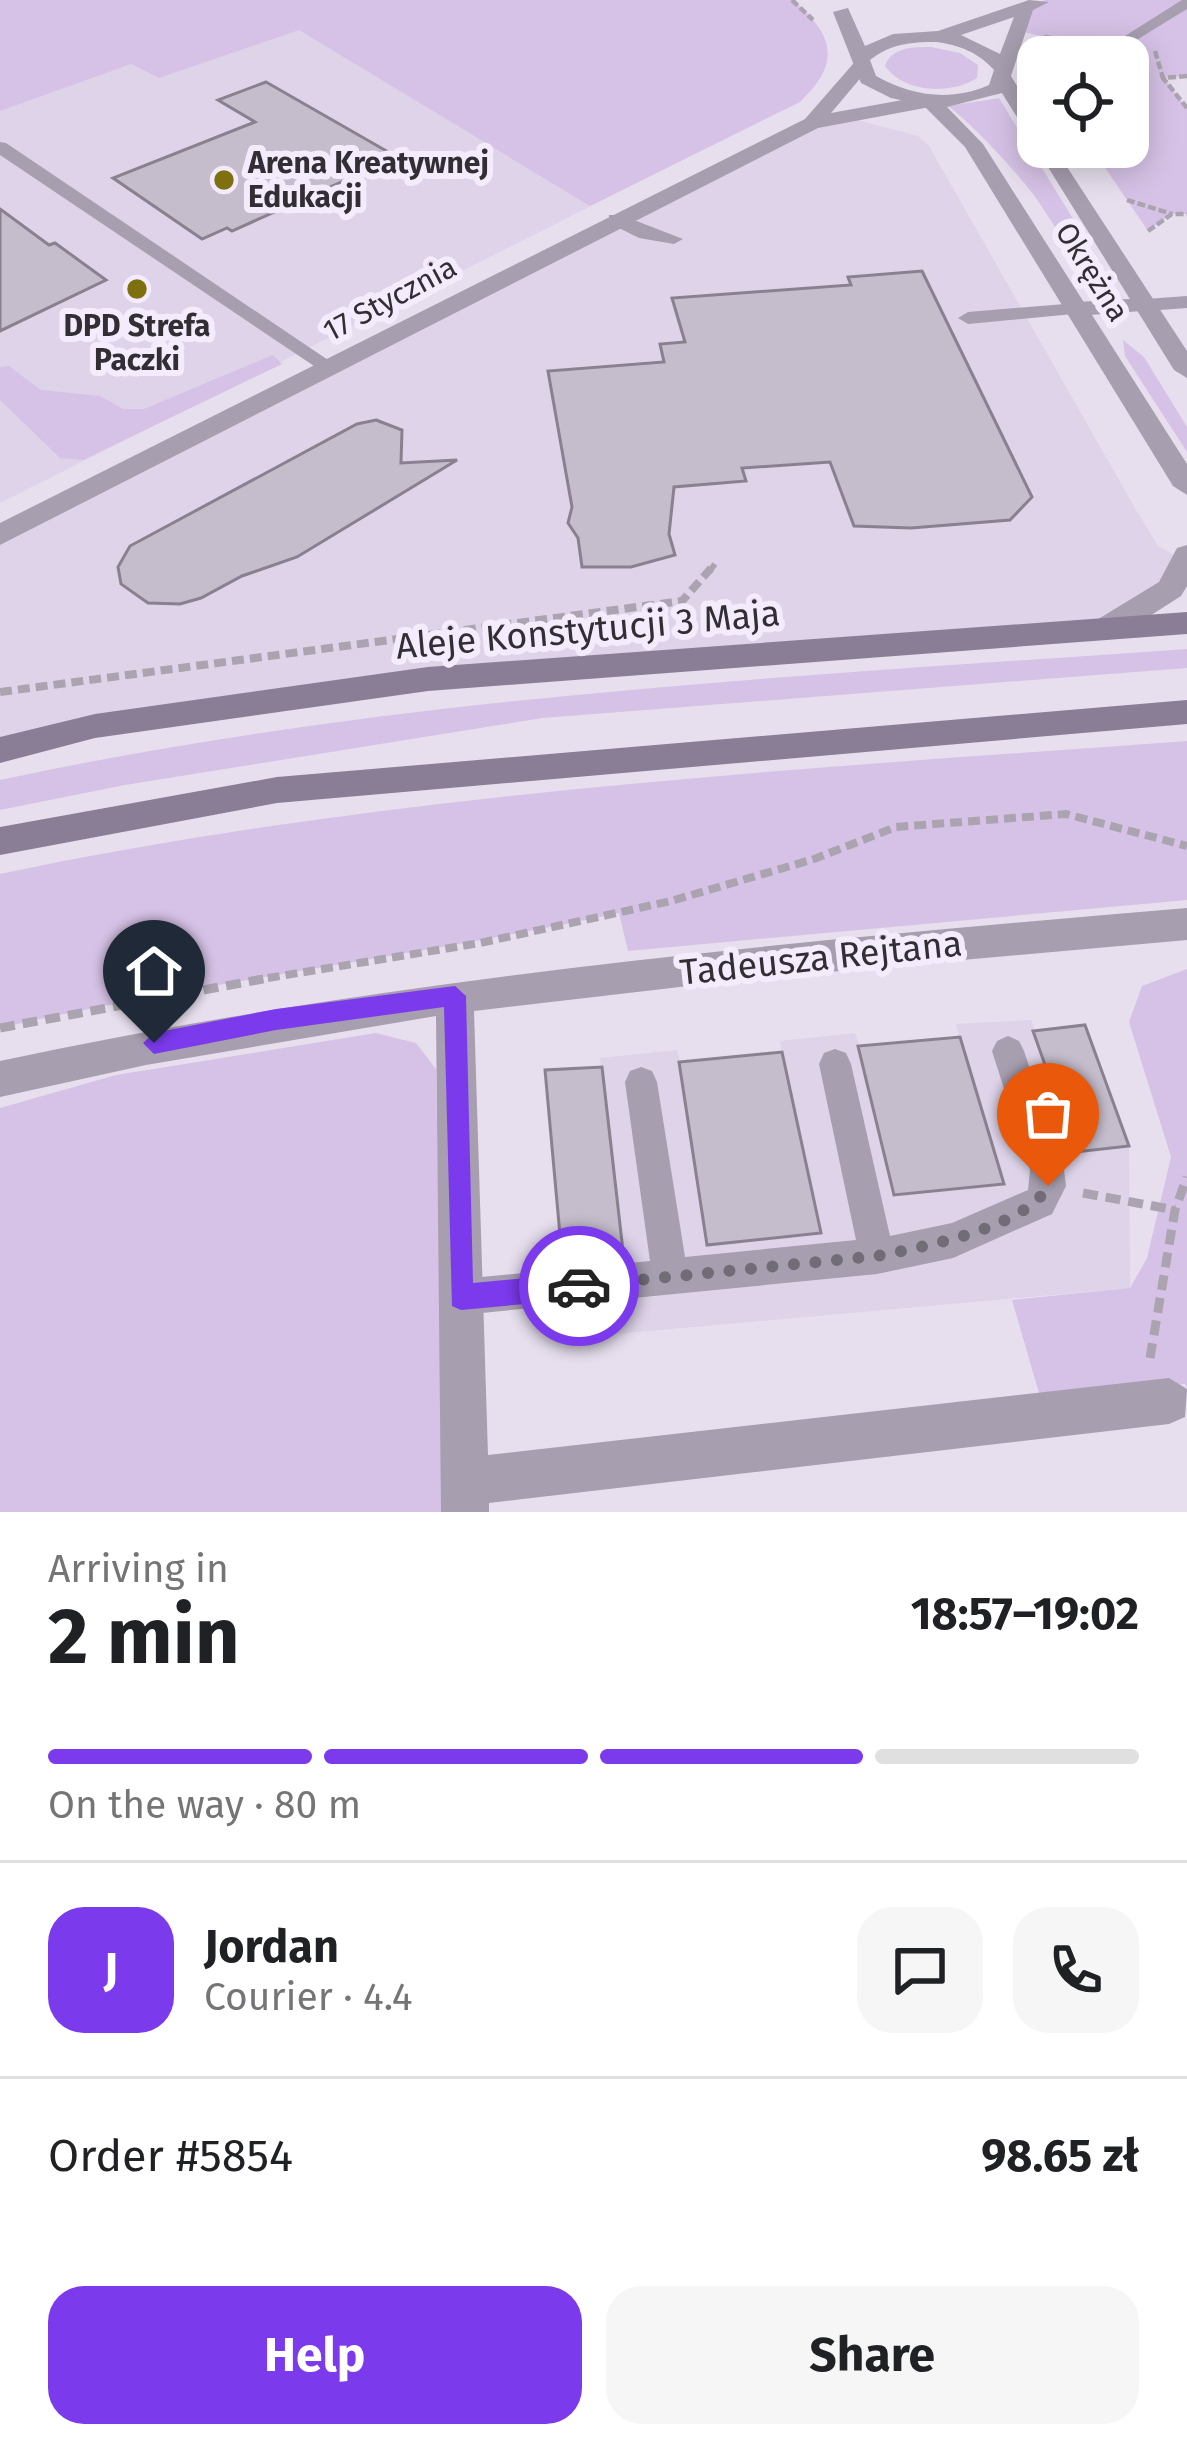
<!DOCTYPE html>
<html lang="en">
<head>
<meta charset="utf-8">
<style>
  body { margin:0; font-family:"Fira Sans",sans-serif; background:#f6f6f6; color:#202124; height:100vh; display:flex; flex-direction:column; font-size:45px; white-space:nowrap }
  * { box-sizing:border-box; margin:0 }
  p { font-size:39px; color:#757577 }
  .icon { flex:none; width:66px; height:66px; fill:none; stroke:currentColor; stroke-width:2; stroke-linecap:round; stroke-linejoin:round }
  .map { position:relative; height:1512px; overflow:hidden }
  .sheet { display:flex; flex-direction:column; background:#fff; flex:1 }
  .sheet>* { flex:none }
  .fabs { position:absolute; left:1017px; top:36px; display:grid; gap:24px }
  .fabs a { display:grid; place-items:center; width:132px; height:132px; border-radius:24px; background:#fff; box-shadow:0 6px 30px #0003; font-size:60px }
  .pin { position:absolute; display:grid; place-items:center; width:102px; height:102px; color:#fff; margin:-123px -51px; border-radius:50% 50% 50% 0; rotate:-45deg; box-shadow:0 0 12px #0007 }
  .pin .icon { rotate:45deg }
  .courier { position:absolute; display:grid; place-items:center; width:120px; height:120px; margin:-60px; border:9px solid #7c3aed; border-radius:50%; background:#fff; color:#222; box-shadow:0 3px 15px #0007 }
  .headline em { font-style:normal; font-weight:700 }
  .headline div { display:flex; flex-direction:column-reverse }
  .headline { display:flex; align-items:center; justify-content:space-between; height:204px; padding:0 48px }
  h1 { font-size:78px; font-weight:700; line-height:90px }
  .bar { display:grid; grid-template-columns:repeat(4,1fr); gap:18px 12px; align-content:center; height:144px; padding:0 48px }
  .bar i { height:15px; border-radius:9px; background:#e0e0e0 }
  .bar .selected { background:#7c3aed }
  .bar p { grid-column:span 4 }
  .line { display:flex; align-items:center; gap:30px; padding:0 48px; border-top:3px solid #e0e0e0 }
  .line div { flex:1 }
  .round { display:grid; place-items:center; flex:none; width:126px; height:126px; border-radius:36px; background:#f6f6f6 }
  .button { display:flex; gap:24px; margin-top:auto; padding:24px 48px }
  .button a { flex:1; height:138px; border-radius:36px; background:#7c3aed; color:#fff; font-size:48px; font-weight:700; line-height:138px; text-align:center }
  .button a+a { background:#f6f6f6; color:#202124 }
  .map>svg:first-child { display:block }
</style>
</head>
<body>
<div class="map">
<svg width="1187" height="1512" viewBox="0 0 1187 1512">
  <rect width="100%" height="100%" fill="#e7dfee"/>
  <path fill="#ded3e9" d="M0 0H785L764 119 0 503Z
    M846 117 918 136 929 146 1136 510 1158 546 1185 561 1106 629 567 668 0 750V536L812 123Z
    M1031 1020 1035 1031 1086 1025 1129 1146 1130 1288 560 1339 554 1260 561 1257 545 1070 601 1067 600 1058 677 1050 680 1062 782 1052 780 1041 855 1033 859 1045 959 1037 956 1024Z"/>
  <path fill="#d6c2e6" d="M0 0H792C835 35 841 63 800 102L590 206 299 30 159 78 131 64 0 111Z
    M1045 0H1187V76L1164 78 1187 108V214H1172L1148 231 1091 147H1128V57H1052L1054 39 1019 31 1025 11Z
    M931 47 960 53 978 65 977 78C951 95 904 93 885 66 891 47 914 47 931 47Z
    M999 98 1094 253 1103 275 1097 276C1068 254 1054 223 1033 194 1015 170 972 124 948 106Z
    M1123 340 1144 357 1187 427V452L1125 356Z
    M273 355 282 364 83 460 60 458 0 400V367L9 366 41 390 100 396 123 409H144Z
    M1187 649V668L543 718 125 785 0 810V780C391 696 789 677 1187 649Z
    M1187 741V900L628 951 619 913C414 957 205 981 0 1028V874C390 792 790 770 1187 741Z
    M1187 969V1388L1185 1384 1041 1400 1012 1300 1130 1288 1147 1258 1171 1157 1129 1022 1142 986Z
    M376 1033 416 1043 436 1069 444 1512H0V1108L116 1075Z"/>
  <path fill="#c5bdcc" stroke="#89818f" stroke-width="3" d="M266 82 397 157 232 231 227 228 202 239 113 178 255 122 218 100Z
    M0 209 49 245 55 243 106 280 0 331Z
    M922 271 1032 497 1010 520 911 528 854 526 830 462 742 468 746 481 674 487 669 534 675 555 631 567H582L578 538 568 523 572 507 548 371 664 362 660 344 685 342 672 298 851 285 848 277Z
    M376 420 402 430 401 463 457 460 297 557 242 576 201 598 180 604 148 603 121 584 118 567 130 546 357 424Z
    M1085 1025 1129 1146 1076 1152 1033 1031Z
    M960 1037 1004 1184 894 1195 858 1046Z
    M782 1052 821 1233 707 1245 679 1062Z
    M602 1067 623 1251 562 1257 545 1070Z"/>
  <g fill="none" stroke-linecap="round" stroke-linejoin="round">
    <path stroke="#aba4b0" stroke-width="4.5" stroke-dasharray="8 3" stroke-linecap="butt" d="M792 0 813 20
      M1044 37 1101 45
      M1155 51 1163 78
      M1052 57 1054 39
      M1187 76 1163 78 1187 108
      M1127 200 1172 214
      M1148 231 1172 214H1187"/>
    <path stroke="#aba4b0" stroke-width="6" stroke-dasharray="9 4.5" stroke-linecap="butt" d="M711 569 715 564"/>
    <path stroke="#aba4b0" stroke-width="8" stroke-dasharray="12 6" stroke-linecap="butt" d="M0 692 682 601 713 566
      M250 981 480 943 671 901 814 859 896 827 1066 814 1187 846"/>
    <path stroke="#aba4b0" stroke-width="9" stroke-dasharray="15 8" stroke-linecap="butt" d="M0 1028 268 978
      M1083 1193 1175 1210
      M1150 1358 1175 1210 1187 1177"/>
    <path fill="#a79eaf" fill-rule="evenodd" d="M1182 0H1187V9L1130 44 1117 41Z
      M0 142 6 143 340 368 330 374 323 372 0 155Z
      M609 215H621L683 239 674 244 639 238 609 223Z
      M1187 296V308L1146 311 1136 305 1146 299Z
      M1077 303 1084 305V313L968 324 958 318 968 312Z
      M1008 1036 1019 1041 1024 1051 1064 1170 1066 1186 1052 1214 953 1258 877 1274 461 1315 448 1310 443 1297 448 1284 461 1279 650 1261 625 1082 630 1071 641 1067 652 1071 657 1082 685 1257 856 1240 819 1064 824 1053 835 1049 846 1053 851 1064 890 1236 952 1223 1028 1190 1030 1170 992 1051 997 1041Z"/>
    <path fill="#a79eaf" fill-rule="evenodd" d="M860 62 869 68 831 113 930 95 940 101 930 107 818 128 0 545V523L805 119 853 64Z
      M1146 298 1154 300V310L1077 316 1065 309 1077 302Z
      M1187 908V940L740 980 474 1011 488 1455 1169 1378 1187 1389 1185 1417 1169 1424 489 1503V1512H441L436 1016 146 1065 0 1097V1061C392 977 788 942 1187 908Z"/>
    <path fill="#a79eaf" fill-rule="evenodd" d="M1029 0 1049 2 1033 10 1011 76 1038 120V147H1054L1187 351V378L1174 370 1002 93 947 107 983 144 1187 464V495L1173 486 965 147 923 105 891 98 861 83 833 12 848 8 865 46 893 34 938 31ZM1014 17 1000 54 961 35ZM936 42C959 45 978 52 994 70L989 85C950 102 912 96 876 76L870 60C890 44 910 42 936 42Z
      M1187 545V586L1181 596 1117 637H1095L1091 629 1095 621 1159 582 1177 548Z"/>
    <path fill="#8a7d96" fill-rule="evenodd" d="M1187 612V634L428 691 95 738 0 763V737L95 714 428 667Z
      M1187 700V724L277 803 0 855V827L277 777Z"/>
  </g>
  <path fill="#7c3aed" d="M455 986 466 996 473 1283 579 1273 588 1277 592 1286 588 1295 579 1299 461 1310 452 1306 444 1007 276 1030 154 1054 143 1043 154 1033 276 1009Z"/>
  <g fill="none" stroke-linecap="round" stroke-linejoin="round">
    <path stroke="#716c75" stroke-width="12" stroke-dasharray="0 21.6" d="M579 1286 877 1256C922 1247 1026 1228 1048 1186"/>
  </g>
  <g fill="#7f700f" stroke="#f4ecfc" stroke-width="4.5">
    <circle cx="224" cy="180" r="12"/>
    <circle cx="137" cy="289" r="12"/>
  </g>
  <g text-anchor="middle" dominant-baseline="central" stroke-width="12" stroke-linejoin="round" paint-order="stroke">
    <g font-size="30" font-weight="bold" fill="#322e34" stroke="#f4ecfc" text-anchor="start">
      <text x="248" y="163">Arena Kreatywnej<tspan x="248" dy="34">Edukacji</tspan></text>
      <text x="137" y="326" text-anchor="middle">DPD Strefa<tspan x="137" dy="34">Paczki</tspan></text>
    </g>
    <g font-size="30" fill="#322e34" stroke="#f4ecfc">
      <text transform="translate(1092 272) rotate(58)">Okrężna</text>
      <text transform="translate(390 299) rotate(-28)">17 Stycznia</text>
    </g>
    <g font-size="36" fill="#322e34" stroke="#f4ecfc">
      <text transform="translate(588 630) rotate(-5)">Aleje Konstytucji 3 Maja</text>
      <text transform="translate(821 958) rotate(-6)">Tadeusza Rejtana</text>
    </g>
  </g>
</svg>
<div class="fabs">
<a><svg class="icon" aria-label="locate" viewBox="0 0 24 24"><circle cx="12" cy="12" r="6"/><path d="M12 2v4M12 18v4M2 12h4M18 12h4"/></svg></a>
</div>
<div class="pin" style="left:1048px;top:1186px;background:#ea580c"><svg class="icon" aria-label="bag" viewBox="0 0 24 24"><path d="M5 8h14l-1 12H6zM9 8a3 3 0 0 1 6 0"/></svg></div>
<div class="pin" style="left:154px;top:1043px;background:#1f2937"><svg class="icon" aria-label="home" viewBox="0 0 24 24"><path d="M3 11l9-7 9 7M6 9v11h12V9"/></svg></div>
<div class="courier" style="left:579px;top:1286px"><svg class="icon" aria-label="car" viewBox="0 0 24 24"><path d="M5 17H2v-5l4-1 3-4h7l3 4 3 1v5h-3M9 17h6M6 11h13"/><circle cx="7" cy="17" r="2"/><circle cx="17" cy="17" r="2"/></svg></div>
</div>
<section class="sheet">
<div class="headline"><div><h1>2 min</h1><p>Arriving in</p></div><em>18:57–19:02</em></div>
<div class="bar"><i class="selected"></i><i class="selected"></i><i class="selected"></i><i></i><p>On the way · 80 m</p></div>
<div class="line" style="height:216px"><b class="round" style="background:#7c3aed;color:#fff">J</b><div><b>Jordan</b><p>Courier · 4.4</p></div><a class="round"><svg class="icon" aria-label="chat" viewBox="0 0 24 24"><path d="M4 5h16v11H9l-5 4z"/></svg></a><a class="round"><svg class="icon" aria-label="phone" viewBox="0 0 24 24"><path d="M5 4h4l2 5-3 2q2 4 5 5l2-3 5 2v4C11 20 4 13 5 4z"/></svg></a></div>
<div class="line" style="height:156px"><div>Order #5854</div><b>98.65 zł</b></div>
<div class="button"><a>Help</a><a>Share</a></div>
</section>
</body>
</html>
